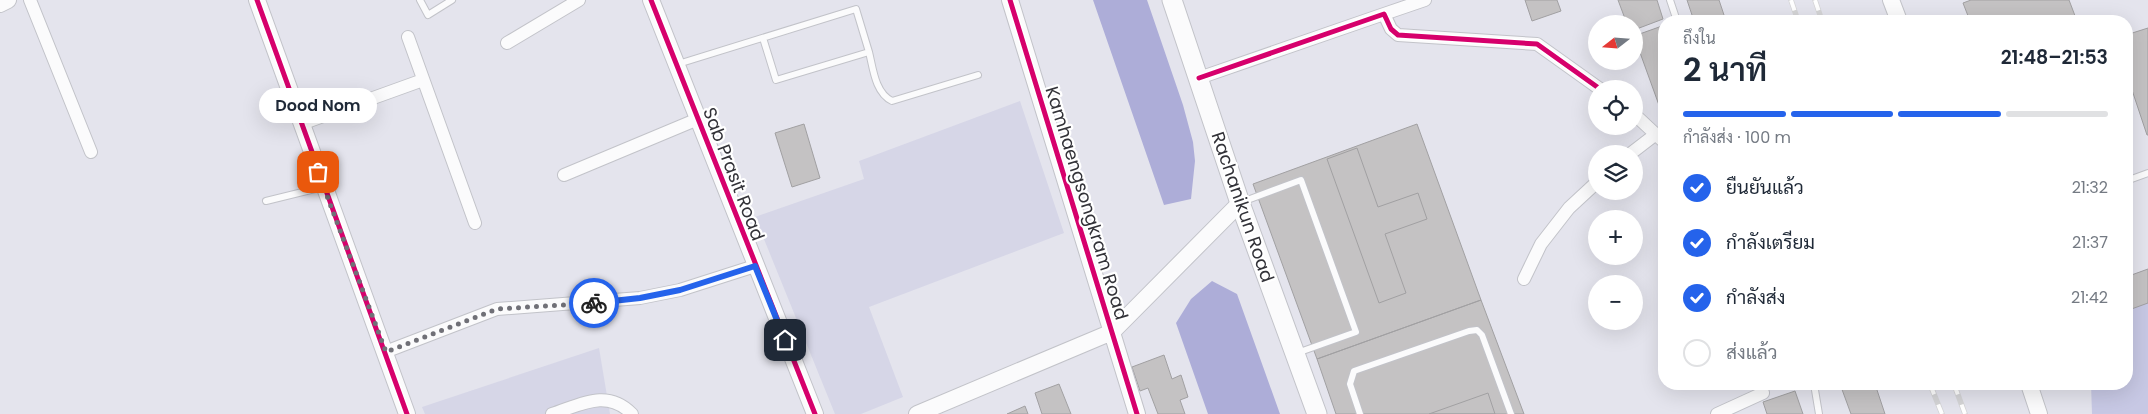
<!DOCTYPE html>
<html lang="th">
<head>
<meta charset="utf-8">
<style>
  body { margin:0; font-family:Poppins,Sarabun,sans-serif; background:#f6f6f7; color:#1f2937; height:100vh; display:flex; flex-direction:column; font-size:19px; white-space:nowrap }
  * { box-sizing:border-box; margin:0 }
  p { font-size:16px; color:#747a83 }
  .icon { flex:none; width:28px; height:28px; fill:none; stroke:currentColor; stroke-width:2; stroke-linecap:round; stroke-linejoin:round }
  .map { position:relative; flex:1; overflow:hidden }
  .side { position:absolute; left:1658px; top:15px; width:475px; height:375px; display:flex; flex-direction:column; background:#fff; border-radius:20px; box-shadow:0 5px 20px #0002 }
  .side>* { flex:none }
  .needle { width:32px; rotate:253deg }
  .controls { position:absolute; left:1588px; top:15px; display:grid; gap:10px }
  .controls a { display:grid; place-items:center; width:55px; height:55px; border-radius:50%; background:#fff; box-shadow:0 5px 20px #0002; font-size:25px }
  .pin { position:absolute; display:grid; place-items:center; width:42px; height:42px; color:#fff; margin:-21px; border-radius:10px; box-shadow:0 2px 8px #0006 }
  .courier { position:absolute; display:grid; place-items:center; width:50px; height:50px; margin:-25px; border:4px solid #2563eb; border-radius:50%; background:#fff; color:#222; box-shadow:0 1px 6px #0007 }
  .bubble { position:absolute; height:35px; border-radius:18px; background:#fff; box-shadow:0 5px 20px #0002; font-size:16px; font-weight:600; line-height:35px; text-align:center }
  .head em { font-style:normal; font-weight:600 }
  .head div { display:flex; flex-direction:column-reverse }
  .head { display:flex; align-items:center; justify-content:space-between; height:85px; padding:0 25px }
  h1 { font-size:32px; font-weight:600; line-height:38px }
  .bar { display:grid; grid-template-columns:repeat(4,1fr); gap:8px 5px; align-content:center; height:60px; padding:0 25px }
  .bar i { height:6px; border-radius:4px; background:#e0e1e3 }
  .bar .selected { background:#2563eb }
  .bar p { grid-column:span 4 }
  ol { padding:0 25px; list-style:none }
  li { display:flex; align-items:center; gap:15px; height:55px }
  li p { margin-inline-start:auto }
  li .icon { padding:5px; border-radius:50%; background:#2563eb; color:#fff; stroke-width:4 }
  li:last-child { color:#747a83 }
  li i { width:28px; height:28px; border:2px solid #e0e1e3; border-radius:50% }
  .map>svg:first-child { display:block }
</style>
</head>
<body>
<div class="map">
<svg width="2148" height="414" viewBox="0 0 2148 414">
  <rect width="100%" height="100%" fill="#e4e4ed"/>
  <path fill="#d6d6e7" d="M1020 101 1064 233 869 307 903 397 861 414H835L755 217 864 179 859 161Z
    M599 348 610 414H425L422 407Z"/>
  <path fill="#c7c8e4" d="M2148 269V414H2092L2091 384H2126V277Z"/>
  <path fill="#adadd8" d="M1093 0H1147L1183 105 1193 142 1195 161 1191 199 1164 205Z
    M1212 281 1237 294 1280 414H1208L1176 323 1191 299Z"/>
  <path fill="#c4c2c3" stroke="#a1a0a2" d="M1525 0H1557L1561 11 1532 21Z
    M1618 0H1657L1663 19 1634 30V24H1627Z
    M1687 0H1719L1726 21H1694Z
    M1971 0H2069L2077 21H1970L1963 3Z
    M1662 26 1664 29V119L1634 36Z
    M2148 28V135H2147L2126 72V35Z
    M804 124 820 178 792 187 775 133Z
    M1417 124 1481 300 1317 359 1253 184Z
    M1357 148 1378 207 1418 193 1427 219 1385 234 1406 293 1379 303 1327 159Z
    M2148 269V303L2126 311V277Z
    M1481 300 1524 414H1336L1317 359Z
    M1164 355 1172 379 1181 375 1188 397 1180 400 1185 414H1158L1148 388 1140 391 1132 367Z
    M1059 384 1071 414H1042L1035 393Z
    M1840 384H1875L1885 414H1851Z
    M1795 391 1803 414H1767L1763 402Z
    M1488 393 1495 414H1429Z
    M1025 406 1028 414H1007Z"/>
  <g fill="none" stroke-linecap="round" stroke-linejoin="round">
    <g stroke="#c2c3c9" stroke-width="8">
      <path id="service" d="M420 0 428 15 452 0
        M1670 0 1677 21
        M869 52C873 68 875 93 892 101L978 75
        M678 64 856 9 869 52 776 80 763 38
        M2126 181 2148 173
        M266 201 323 187
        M1242 202 1301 180 1356 332 1297 353
        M1814 384 1819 414
        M1360 414 1350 384 1354 371 1469 331 1477 330 1482 335 1511 414"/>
    </g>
    <g stroke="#c2c3c9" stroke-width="14">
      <path id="minor" d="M30 0 91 152
        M1384 14 1425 0
        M408 37 475 223
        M507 43 579 0
        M1199 78 1384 14 1391 29 1398 35 1537 44 1600 89
        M1634 114 1664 142
        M301 124 423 80
        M1630 154 1656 134
        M564 175 698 119
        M1524 279 1541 244 1569 208 1596 183
        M385 352 497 309 640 298 680 290 755 266
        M552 414C580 405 607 388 632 414
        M1717 414 1763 393 1760 384"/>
    </g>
    <g stroke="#c2c3c9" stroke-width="18">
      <path id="tertiary" d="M257 0 407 414
        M651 0 815 414
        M1010 0 1137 414
        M1891 0 1899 21
        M0 4 8 0
        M2029 384 2039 414
        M917 414 1112 332 1240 203"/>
    </g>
    <g stroke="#c2c3c9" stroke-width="21">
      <path id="secondary" d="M1172 0 1240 203 1317 414"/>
    </g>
    <use href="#service" stroke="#fbfbfc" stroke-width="6"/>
    <use href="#minor" stroke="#fbfbfc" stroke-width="12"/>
    <use href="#tertiary" stroke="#fbfbfc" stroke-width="16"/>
    <use href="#secondary" stroke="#fbfbfc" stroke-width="19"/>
    <g stroke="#d4d4d6" stroke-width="5.5">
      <path id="rail" d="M1791 0 1798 21
        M1815 0 1822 21
        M1930 384 1942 414
        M1954 384 1965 414"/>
    </g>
    <use href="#rail" stroke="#fff" stroke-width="4" stroke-dasharray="11" stroke-linecap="butt"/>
    <g stroke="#fff" stroke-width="8">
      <path id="cycleway" d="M257 0 407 414
        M651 0 815 414
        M1010 0 1137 414
        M1199 78 1384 14 1391 29 1398 35 1537 44 1600 89"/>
    </g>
    <use href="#cycleway" stroke="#d6006c" stroke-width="5"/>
  </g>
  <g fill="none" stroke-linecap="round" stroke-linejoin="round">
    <path stroke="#707077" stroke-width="5" stroke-dasharray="0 9" d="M318 172 386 352 497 309 594 303"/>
    <path stroke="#2563eb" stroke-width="6" d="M594 303 640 298 680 290 755 266 785 340"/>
  </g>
  <g text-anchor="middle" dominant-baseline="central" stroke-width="4.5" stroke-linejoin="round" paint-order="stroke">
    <g font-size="18" fill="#323238" stroke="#fff">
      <text transform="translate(734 174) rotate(69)">Sab Prasit Road</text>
      <text transform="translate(1087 203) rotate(73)">Kamhaengsongkram Road</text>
      <text transform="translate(1243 207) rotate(71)">Rachanikun Road</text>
    </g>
  </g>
</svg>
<div class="controls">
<a><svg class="needle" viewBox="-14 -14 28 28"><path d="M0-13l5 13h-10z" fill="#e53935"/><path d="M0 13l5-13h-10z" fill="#747a83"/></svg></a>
<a><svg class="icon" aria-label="locate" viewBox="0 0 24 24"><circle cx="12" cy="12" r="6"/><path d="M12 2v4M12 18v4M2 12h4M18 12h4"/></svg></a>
<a><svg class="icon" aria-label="layers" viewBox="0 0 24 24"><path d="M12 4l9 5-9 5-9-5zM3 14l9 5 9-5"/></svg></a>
<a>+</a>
<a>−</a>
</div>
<div class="pin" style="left:318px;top:172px;background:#ea580c"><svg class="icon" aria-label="bag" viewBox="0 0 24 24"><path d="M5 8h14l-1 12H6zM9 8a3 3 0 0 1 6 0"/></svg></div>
<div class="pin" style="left:785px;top:340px;background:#1f2937"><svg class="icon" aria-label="home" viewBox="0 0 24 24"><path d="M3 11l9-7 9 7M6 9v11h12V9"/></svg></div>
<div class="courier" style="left:594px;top:303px"><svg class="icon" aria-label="bike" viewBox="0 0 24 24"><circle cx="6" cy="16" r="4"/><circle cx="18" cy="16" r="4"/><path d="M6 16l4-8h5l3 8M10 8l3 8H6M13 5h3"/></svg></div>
<div class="bubble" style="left:259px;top:88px;width:118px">Dood Nom</div>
<section class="side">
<div class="head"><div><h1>2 นาที</h1><p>ถึงใน</p></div><em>21:48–21:53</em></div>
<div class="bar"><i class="selected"></i><i class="selected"></i><i class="selected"></i><i></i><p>กำลังส่ง · 100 m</p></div>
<ol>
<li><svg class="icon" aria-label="check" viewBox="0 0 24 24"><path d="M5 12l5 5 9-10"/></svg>ยืนยันแล้ว<p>21:32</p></li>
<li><svg class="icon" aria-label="check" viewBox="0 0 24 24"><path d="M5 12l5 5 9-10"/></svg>กำลังเตรียม<p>21:37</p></li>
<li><svg class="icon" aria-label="check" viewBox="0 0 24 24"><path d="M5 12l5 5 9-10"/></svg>กำลังส่ง<p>21:42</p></li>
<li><i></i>ส่งแล้ว</li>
</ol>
</section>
</div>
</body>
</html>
